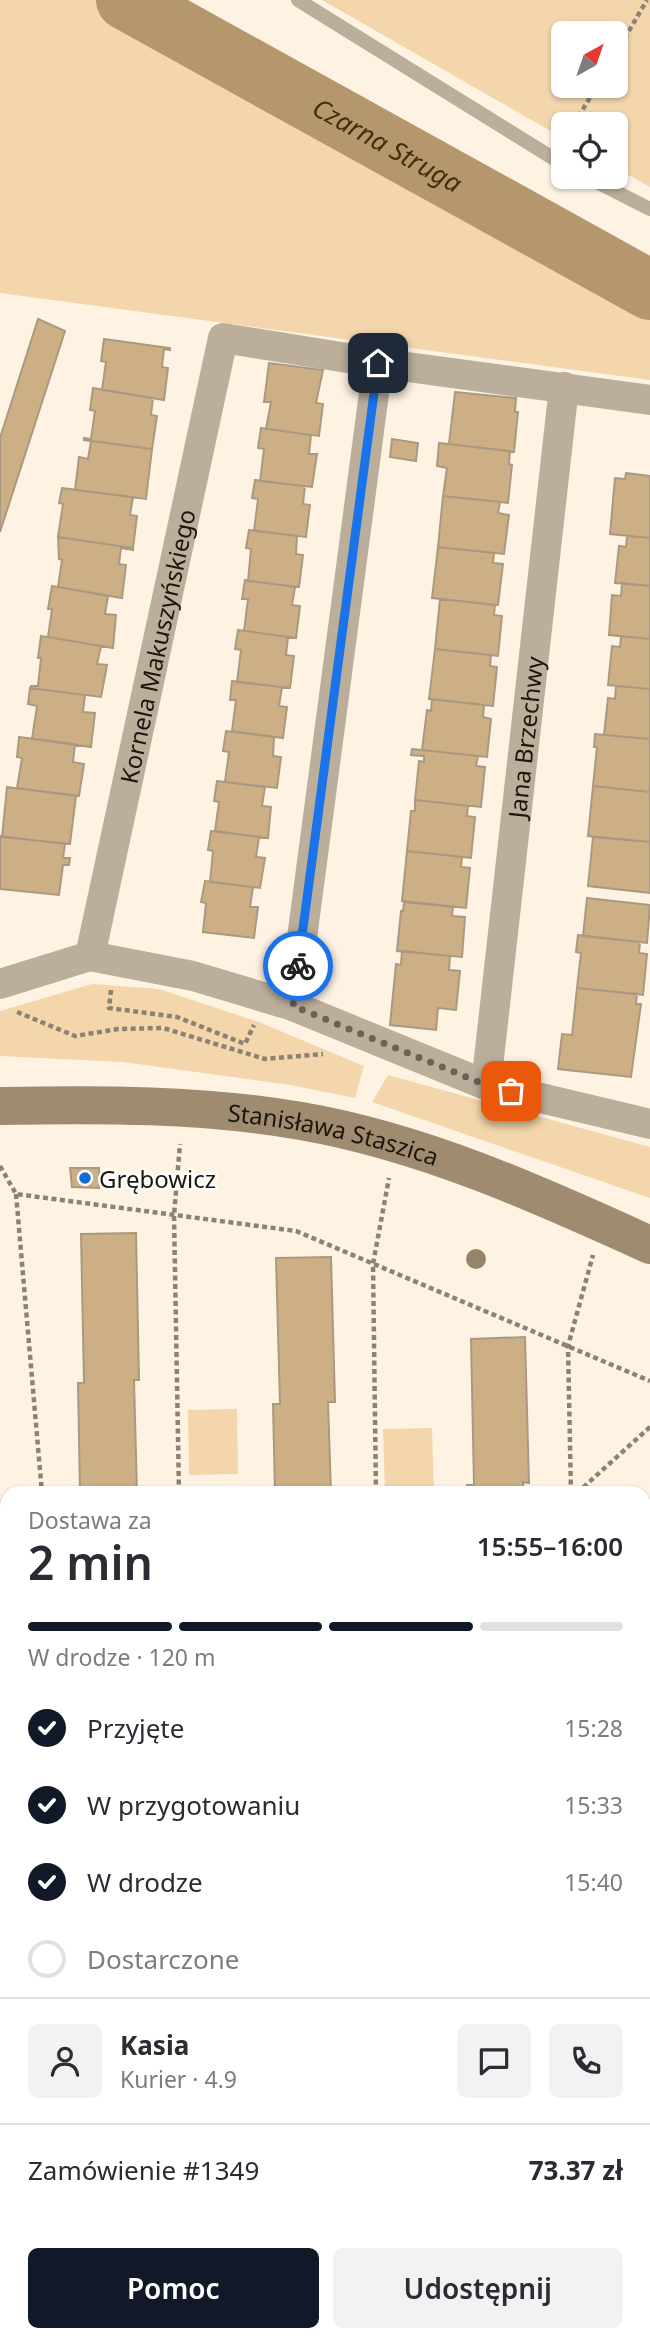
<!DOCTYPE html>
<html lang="pl">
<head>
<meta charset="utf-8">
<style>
  body { margin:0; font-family:"Noto Sans",sans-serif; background:#f2f2f3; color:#2b2b33; height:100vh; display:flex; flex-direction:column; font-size:26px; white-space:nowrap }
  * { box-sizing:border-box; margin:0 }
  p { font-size:23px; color:#7c7c81 }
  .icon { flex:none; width:38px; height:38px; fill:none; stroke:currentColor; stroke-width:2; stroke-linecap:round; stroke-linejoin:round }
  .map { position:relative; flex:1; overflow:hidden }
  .details { position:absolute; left:0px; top:1486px; width:651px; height:856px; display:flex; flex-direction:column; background:#fff; border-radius:21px 21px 0 0; box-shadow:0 2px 5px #0004 }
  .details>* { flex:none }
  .needle { width:46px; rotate:40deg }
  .buttons { position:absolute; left:551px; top:21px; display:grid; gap:14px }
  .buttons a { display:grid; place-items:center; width:77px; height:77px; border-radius:10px; background:#fff; box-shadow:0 2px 5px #0004; font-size:35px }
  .pin { position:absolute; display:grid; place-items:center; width:60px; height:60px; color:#fff; margin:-30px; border-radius:14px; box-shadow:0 4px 10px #0006 }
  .courier { position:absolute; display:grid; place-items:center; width:70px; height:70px; margin:-35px; border:5px solid #1a73e8; border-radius:50%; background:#fff; color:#222; box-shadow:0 2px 9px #0007 }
  .headline em { font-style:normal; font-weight:600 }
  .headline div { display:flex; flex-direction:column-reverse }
  .headline { display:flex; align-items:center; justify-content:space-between; height:119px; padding:0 28px }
  h1 { font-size:46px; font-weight:600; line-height:52px }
  .bar { display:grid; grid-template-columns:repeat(4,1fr); gap:10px 7px; align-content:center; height:84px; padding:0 28px }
  .bar i { height:9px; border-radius:5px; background:#e1e1e2 }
  .bar .selected { background:#111827 }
  .bar p { grid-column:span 4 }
  .line { display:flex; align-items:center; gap:18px; padding:0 28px; border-top:2px solid #e1e1e2 }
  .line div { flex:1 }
  .round { display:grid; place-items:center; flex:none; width:74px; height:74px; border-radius:10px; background:#f2f2f3 }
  ol { padding:0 28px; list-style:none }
  li { display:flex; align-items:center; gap:21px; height:77px }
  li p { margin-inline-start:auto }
  li .icon { padding:7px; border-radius:50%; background:#111827; color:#fff; stroke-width:4 }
  li:last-child { color:#7c7c81 }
  li i { width:38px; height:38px; border:4px solid #e1e1e2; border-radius:50% }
  .button { display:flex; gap:14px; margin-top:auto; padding:14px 28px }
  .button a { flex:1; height:80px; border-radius:10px; background:#111827; color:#fff; font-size:28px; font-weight:600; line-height:80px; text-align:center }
  .button a+a { background:#f2f2f3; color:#2b2b33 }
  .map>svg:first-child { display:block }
</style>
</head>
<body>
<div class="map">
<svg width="650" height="2341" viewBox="0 0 650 2341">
  <rect width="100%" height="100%" fill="#fef3e3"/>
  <path fill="#f3d6ac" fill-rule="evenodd" d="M0 0H106L642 304 650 307V380L0 293Z
    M322 0H650V187L616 168V124H564L563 138ZM616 33V86H564V33Z
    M92 984 159 989 259 1022 364 1066 355 1098 290 1085 123 1062 0 1056V1011Z
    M388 1075 650 1147V1198L372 1102Z
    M237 1409 238 1474 189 1475 188 1410Z
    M432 1428 434 1493H385L383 1429Z"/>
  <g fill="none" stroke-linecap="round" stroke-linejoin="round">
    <path stroke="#b4976d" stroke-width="60" id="s1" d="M126 0 650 290"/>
  </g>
  <path fill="#cdaf85" stroke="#aa9980" stroke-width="2" d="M38 319 65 331 0 532V438Z
    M104 339 170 348V350L164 349 162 367 168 368 164 400 102 390 106 362 101 361Z
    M269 363 323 370 316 403 323 404 319 436 266 429 271 402H264Z
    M93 388 153 398 151 415 157 416 152 449 84 440V438L91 439 95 411 90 410Z
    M455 392 516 398 515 412H518L514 452 449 444Z
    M261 428 311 435 309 454H317L312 487 260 481 264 449 258 448Z
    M392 439 418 443 416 461 390 457Z
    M91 441 152 449 146 499 75 490 79 457 88 459Z
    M439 443 510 451 509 464 512 465 508 503 443 496 447 468 437 466Z
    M626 473 650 476V538L610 534 615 478 625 479Z
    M255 480 305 486 303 504 310 505 306 537 254 531 258 499 252 498Z
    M62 488 133 497 130 515 137 516 133 548 58 537 63 504 59 503Z
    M443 496 500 502 498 513 509 515 504 554 438 547Z
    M249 530 297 536 296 554 303 555 299 587 248 581 251 549 246 548Z
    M627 536 650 538V586L615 583 619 546 626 547Z
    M58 537 133 548V550L121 548 119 564 126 565 122 598 58 587 62 560 59 559Z
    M438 547 494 553 493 563 503 564 498 605 432 598Z
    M245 580 295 587 292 605 300 606 296 638 244 631 248 599H242Z
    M622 583 650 586V639L609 635 612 595 621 596Z
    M52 586 108 596 105 614 116 615 113 648 48 637 52 609H48Z
    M440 599 495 605 494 615 502 616 498 656 435 649Z
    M238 630 288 637 286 655 294 656 290 688 237 682 241 650 235 649Z
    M41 636 101 646 97 664 107 665 101 697 30 688 31 686H38L41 658H38Z
    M621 636 650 639V689L608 685 612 646 620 647Z
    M435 649 491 655 490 666 497 667 493 706 429 699Z
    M232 681 282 687 279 706 287 707 283 738 232 731 236 700H230Z
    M616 686 650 689V739L604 735 608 698 615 699Z
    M30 688 85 695 83 712 95 713 91 747 32 739 37 706 28 704Z
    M432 699 484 705 483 717 491 719 487 757 422 750 427 710 431 711Z
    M226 731 274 737 273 756 281 757 277 788 225 782 229 752 223 751Z
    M595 734 650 739V792L593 786 597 747H594Z
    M19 737 75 744 73 762 84 764 79 796 17 788 22 758 17 757Z
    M412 749 478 756 476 766 485 767 481 807 415 800 419 761 424 762V756L411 755Z
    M217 781 265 787 262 806 271 807 268 838 215 831 219 802 214 801Z
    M593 786 650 792V842L588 836Z
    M7 787 76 796 70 844 2 837Z
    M415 800 468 806 467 816 475 817 471 858 407 851 411 811H415Z
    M211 831 259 837 256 857 265 858 260 888 210 882 213 851 208 850Z
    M0 836 65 844 63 858H70L69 865H63L59 895 0 889Z
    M593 837 650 842V893L588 886Z
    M407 851 462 857 461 867 470 868 466 908 402 901Z
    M205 881 253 887 250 907H258L254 938 203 932 206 903 201 902Z
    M587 898 650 905 647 943 583 936Z
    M404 902 453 907 452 916 465 917 462 957 397 951 401 911H403Z
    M578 935 640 942 639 953 647 954 643 995 577 988 581 953 576 952Z
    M402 951 450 956 449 970 460 971 456 1010 438 1008 436 1030 390 1025 396 964 401 965Z
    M577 988 637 994 636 1004H641L631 1077 558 1069 562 1034 572 1035Z
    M70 1168H99V1188L72 1187Z
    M136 1233 139 1380H134L137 1493H80L78 1383H84L81 1234Z
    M331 1257 335 1402H328L331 1493H275L273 1404H280L276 1258Z
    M525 1337 529 1483 523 1482 524 1493H467V1485H474L471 1339Z
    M644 1953 650 1955V2014L644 2013Z
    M7 2158V2334H25L26 2339 0 2340V2159Z
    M644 2190 650 2192V2250L644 2248Z
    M399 2334H409L429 2341H397Z"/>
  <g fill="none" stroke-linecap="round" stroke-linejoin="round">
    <path stroke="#8b8275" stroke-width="4.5" stroke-dasharray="5 3.5" stroke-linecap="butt" d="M616 53 647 0
      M574 124 597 86
      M111 990 109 1008 177 1017 245 1044 254 1025
      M17 1012 75 1036 118 1029 163 1028 265 1059 323 1054
      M0 1166 16 1194 296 1231 650 1381
      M16 1194 42 1493
      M179 1493 174 1215 180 1144
      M376 1493 373 1264 389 1178
      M571 1493 568 1346 593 1255
      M577 1493 650 1427
      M0 2110H7
      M644 2149 650 2151
      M266 2334V2341
      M533 2334 552 2341"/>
    <path stroke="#bbae9b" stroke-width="14" d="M298 0 564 165
      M587 177 650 209"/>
    <g stroke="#bbae9b" stroke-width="30">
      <path id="s2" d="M90 956 223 338 378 363 650 400"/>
      <path d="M0 984 90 956 193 976 293 1006 486 1085 650 1124"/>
      <path d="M293 1006 378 363"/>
      <path id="s3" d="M486 1085 564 387"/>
      <path d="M0 1698H7"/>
      <path d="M644 1859 650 1862"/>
      <path d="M351 2341 353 2334"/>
    </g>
    <path stroke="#9e8b70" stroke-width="38" id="s4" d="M0 1106C100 1104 202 1104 301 1121 423 1142 538 1194 650 1245"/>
  </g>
  <circle fill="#958469" cx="476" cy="1259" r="10"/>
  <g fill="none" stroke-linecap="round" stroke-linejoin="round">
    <path stroke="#6c6358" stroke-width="7" stroke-dasharray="0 12.6" d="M298 966 293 1006 486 1085 511 1091"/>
    <path stroke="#1a73e8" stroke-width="9" d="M298 966 378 363"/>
  </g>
  <circle fill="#126bd5" stroke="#fff" stroke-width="2.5" cx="85" cy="1178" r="7"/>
  <g text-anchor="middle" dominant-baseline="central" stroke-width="5" stroke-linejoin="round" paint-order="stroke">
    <g font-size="24" fill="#1d160d" stroke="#fff">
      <text stroke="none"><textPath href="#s2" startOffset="317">Kornela Makuszyńskiego</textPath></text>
      <text stroke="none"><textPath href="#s3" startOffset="350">Jana Brzechwy</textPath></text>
      <text stroke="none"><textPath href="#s4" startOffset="336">Stanisława Staszica</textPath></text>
    </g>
    <g font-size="24" fill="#1d160d" stroke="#fff" text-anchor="start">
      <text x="99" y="1178">Grębowicz</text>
    </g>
    <g font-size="26" font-style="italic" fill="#442f0c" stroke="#fff">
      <text stroke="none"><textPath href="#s1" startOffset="299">Czarna Struga</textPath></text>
    </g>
  </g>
</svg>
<div class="buttons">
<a><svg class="needle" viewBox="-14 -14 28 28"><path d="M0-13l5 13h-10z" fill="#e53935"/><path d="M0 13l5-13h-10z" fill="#7c7c81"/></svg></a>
<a><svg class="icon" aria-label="locate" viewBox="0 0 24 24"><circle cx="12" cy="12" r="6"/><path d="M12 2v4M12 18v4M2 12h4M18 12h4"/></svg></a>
</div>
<div class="pin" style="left:511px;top:1091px;background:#ea580c"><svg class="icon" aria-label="bag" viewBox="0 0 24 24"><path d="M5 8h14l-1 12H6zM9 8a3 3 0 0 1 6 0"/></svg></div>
<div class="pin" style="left:378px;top:363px;background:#1f2937"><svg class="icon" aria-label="home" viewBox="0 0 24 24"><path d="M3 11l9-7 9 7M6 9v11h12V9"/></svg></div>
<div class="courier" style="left:298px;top:966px"><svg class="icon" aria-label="bike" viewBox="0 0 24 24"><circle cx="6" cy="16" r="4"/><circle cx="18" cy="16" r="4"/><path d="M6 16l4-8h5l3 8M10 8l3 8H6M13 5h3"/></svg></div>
<section class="details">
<div class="headline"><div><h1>2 min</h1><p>Dostawa za</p></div><em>15:55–16:00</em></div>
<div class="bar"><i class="selected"></i><i class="selected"></i><i class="selected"></i><i></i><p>W drodze · 120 m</p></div>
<ol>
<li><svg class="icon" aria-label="check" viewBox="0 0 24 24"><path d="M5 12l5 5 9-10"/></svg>Przyjęte<p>15:28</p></li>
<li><svg class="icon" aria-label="check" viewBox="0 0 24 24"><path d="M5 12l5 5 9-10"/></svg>W przygotowaniu<p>15:33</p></li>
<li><svg class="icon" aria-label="check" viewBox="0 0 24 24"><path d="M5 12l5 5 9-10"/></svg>W drodze<p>15:40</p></li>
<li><i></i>Dostarczone</li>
</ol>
<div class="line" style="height:126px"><a class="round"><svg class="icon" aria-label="person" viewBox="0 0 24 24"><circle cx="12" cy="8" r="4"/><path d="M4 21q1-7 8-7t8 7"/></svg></a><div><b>Kasia</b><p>Kurier · 4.9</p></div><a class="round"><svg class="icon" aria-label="chat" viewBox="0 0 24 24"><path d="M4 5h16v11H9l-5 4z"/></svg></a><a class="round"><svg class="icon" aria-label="phone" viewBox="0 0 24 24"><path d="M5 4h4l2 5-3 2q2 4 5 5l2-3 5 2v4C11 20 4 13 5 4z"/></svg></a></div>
<div class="line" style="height:91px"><div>Zamówienie #1349</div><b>73.37 zł</b></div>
<div class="button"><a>Pomoc</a><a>Udostępnij</a></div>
</section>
</div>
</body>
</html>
